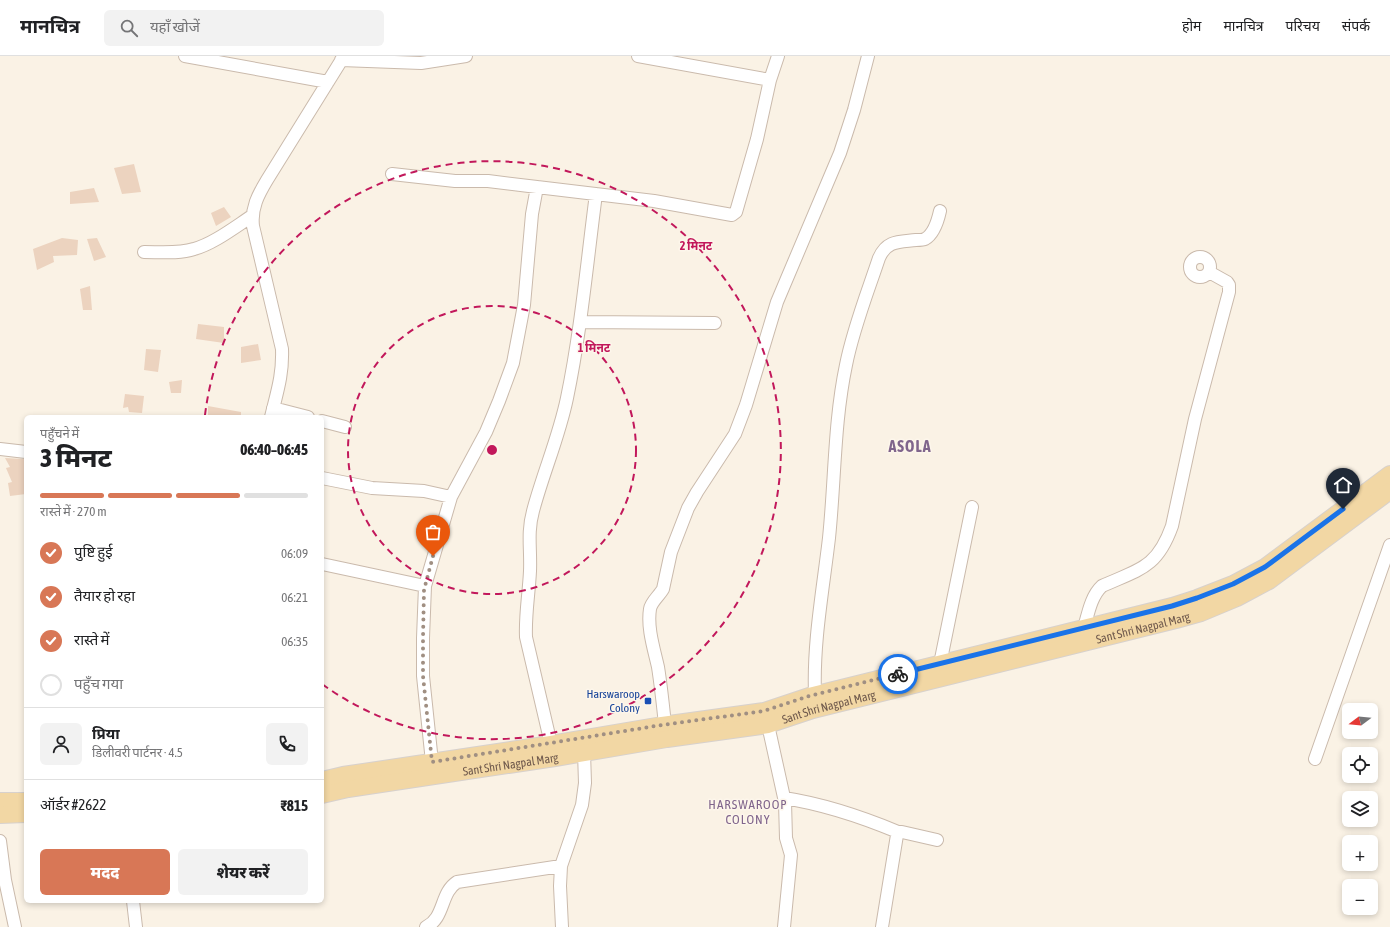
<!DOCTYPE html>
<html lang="hi">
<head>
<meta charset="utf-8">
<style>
  body { margin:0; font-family:"Asap Condensed","Noto Sans Devanagari",sans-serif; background:#f2f2f2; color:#202124; height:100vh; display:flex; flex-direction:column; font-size:15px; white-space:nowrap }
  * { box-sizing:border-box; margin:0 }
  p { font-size:13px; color:#757577 }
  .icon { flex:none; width:22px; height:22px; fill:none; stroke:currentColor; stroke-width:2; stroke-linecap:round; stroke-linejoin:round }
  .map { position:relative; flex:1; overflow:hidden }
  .side { position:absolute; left:24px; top:359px; width:300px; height:488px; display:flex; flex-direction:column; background:#fff; border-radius:6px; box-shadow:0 2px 6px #0003 }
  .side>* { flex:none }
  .needle { width:26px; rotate:254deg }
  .fabs { position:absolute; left:1342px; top:647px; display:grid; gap:8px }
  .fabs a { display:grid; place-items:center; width:36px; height:36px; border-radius:6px; background:#fff; box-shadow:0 2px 6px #0003; font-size:20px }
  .pin { position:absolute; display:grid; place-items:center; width:34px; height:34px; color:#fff; margin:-41px -17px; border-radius:50% 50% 50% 0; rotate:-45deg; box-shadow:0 0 4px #0007 }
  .pin .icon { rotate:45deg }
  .courier { position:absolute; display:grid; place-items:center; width:40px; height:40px; margin:-20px; border:3px solid #1a73e8; border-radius:50%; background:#fff; color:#222; box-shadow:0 1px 5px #0007 }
  .head em { font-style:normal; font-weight:800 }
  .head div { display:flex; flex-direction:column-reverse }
  .head { display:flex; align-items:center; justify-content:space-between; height:68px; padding:0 16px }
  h1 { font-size:26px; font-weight:800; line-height:30px }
  .bar { display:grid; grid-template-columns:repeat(4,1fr); gap:6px 4px; align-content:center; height:48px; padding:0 16px }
  .bar i { height:5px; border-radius:3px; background:#e0e0e0 }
  .bar .on { background:#d87756 }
  .bar p { grid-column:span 4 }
  .line { display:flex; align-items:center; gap:10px; padding:0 16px; border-top:1px solid #e0e0e0 }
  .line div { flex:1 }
  .round { display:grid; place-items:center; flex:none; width:42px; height:42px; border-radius:6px; background:#f2f2f2 }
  ol { padding:0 16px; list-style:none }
  li { display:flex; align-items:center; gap:12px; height:44px }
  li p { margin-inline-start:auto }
  li .icon { padding:4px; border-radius:50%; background:#d87756; color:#fff; stroke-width:4 }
  li:last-child { color:#757577 }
  li i { width:22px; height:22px; border:2px solid #e0e0e0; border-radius:50% }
  .cta { display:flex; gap:8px; margin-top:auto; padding:8px 16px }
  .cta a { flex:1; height:46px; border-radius:6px; background:#d87756; color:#fff; font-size:16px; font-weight:800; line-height:46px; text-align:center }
  .cta a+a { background:#f2f2f2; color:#202124 }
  header { display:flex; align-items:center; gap:24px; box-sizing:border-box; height:56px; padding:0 20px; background:#fff; border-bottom:1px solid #e0e0e0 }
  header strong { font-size:19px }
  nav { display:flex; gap:22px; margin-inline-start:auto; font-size:14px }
  .search { width:280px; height:36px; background:#f2f2f2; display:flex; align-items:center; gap:10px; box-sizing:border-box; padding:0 14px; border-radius:6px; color:#757577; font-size:15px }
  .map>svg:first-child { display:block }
</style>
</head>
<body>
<header>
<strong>मानचित्र</strong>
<div class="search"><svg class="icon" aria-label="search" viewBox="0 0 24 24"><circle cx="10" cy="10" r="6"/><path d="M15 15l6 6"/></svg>यहाँ खोजें</div>
<nav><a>होम</a><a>मानचित्र</a><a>परिचय</a><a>संपर्क</a></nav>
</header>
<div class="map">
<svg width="1390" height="871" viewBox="0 0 1390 871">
  <rect width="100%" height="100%" fill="#faf2e5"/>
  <path fill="#ecd3bf" d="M134 108 141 136 122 138 114 112Z
    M94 132 99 146 70 148V136Z
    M224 151 231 161 216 170 211 157Z
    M62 182 78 184 77 199 53 200 54 206 37 214 33 193Z
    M97 182 106 201 94 205 87 183Z
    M90 230 92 254H83L80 233Z
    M198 268 224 271V287L196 283Z
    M258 288 261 304 241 307V291Z
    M146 293 161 294 158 316 144 314Z
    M182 324 181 337H171L169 326Z
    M125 338 144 340 142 357 129 356 128 351 123 352Z
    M208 350 241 356V361H208Z
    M5 402 24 403 26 412V438L10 440 8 427 12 426 6 412 10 411Z"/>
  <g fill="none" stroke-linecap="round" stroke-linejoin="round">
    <g stroke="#cabaac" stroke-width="14">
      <path id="minor" d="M185 0 328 26
        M638 0 770 24
        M341 4 421 7 466 0
        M392 118 455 125H488L537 131 654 145 732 159 736 156 757 83 770 24 778 0
        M144 196C160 196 179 198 194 193 213 188 235 171 252 160
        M1190 211a10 10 0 1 1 20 0a10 10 0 1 1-20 0Z
        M580 266 715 267
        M273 352 308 361
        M271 361C277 336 283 319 282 293L253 170C251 152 258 139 267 124L344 0
        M322 365 345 371
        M0 393 26 396
        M322 422 372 432 424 435 451 441
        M322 508 425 530
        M1084 572C1088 558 1091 540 1102 530 1140 513 1157 512 1172 470L1195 363 1229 236V229L1227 226 1209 216
        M940 608 972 451
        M815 638C813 586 823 534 829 482 835 424 834 366 846 309 853 273 867 238 879 202 887 184 899 186 916 184 919 184 923 184 925 183 934 178 938 164 940 155
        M665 669C663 649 661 630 658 611 654 593 647 572 650 553 651 546 659 540 663 533L671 496 688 452 697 436 735 378 746 349 777 246 840 97 854 54 868 0
        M768 669 785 746 786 782 791 799 784 871
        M551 688 526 581C525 559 529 537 530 515 531 493 527 477 533 455 543 417 559 381 567 342 581 275 587 206 596 138
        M1315 703 1390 489
        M432 706 423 620V582L425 530 451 441 486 376 499 345 513 307 524 249 532 158 537 131
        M784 742C823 748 862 761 898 776
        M0 785 5 824 15 871
        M133 845 136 871
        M426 871C445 862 440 837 457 826L561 810
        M562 871 560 830 561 810 582 749 585 727 584 696
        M882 871 897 779 898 776H902L937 784"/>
    </g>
    <g stroke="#d7d1cd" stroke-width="18">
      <g id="major">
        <path d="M322 724 343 719 551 688 662 669 764 655 809 640 1172 550 1197 542 1233 528 1265 511 1390 418"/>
        <path id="s1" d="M322 739 348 733 555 702 667 683 768 669 813 654 1176 564 1201 557 1237 542 1269 525 1390 435"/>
        <path d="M0 745H26"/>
        <path d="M0 759 26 758"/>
      </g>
    </g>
    <use href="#minor" stroke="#fff" stroke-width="12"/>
    <use href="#major" stroke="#f2d7a4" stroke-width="16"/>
  </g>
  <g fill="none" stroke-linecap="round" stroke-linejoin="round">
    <path stroke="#a08f82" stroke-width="4" stroke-dasharray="0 7.2" d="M433 500 424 534 423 582V620L432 706 662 669 764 655 809 640 898 618"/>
    <path stroke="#1a73e8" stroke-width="5" d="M898 618 1172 550 1197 542 1233 528 1265 511 1343 453"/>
  </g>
  <g fill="none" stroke="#c2185b" stroke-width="2" stroke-dasharray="7 5">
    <circle cx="492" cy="394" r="144"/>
    <path d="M205 359A289 289 0 1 1 322 628"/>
  </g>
  <rect fill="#1a4fb4" stroke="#fdf6eb" stroke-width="1.5" x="644" y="641" width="8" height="8" rx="2"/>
  <g text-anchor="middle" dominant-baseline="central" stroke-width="3" stroke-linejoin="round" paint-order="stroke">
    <g font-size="12" fill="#705a4d" stroke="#fdf6eb">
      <text stroke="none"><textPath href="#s1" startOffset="839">Sant Shri Nagpal Marg</textPath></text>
      <text stroke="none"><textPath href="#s1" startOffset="515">Sant Shri Nagpal Marg</textPath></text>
      <text stroke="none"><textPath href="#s1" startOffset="191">Sant Shri Nagpal Marg</textPath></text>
    </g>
    <g font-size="12" fill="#164399" stroke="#fdf6eb" text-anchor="end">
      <text x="640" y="638">Harswaroop<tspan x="640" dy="14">Colony</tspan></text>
    </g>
    <g font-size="13" letter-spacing="1" fill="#80658c" stroke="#fdf6eb">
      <text x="748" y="748">HARSWAROOP<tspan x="748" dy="15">COLONY</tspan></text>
    </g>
    <g font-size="16" font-weight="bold" letter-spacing="1" fill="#80658c" stroke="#fdf6eb">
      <text x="910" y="390">ASOLA</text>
    </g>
  </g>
  <circle cx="492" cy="394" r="6" fill="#c2185b" stroke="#fdf6eb" stroke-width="2"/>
  <g font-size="12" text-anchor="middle" font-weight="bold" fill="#c2185b" stroke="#fdf6eb" stroke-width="3" stroke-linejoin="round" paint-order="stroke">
    <text x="696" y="194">2 मिनट</text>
    <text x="594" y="296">1 मिनट</text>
  </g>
</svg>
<div class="fabs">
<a><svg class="needle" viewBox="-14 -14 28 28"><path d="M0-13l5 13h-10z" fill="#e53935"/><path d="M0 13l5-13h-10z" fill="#757577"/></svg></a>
<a><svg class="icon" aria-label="locate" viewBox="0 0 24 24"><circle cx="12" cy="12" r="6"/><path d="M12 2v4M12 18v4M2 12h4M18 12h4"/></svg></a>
<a><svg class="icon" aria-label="layers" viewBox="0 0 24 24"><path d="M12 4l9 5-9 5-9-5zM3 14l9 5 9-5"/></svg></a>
<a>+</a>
<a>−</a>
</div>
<div class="pin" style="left:433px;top:500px;background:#ea580c"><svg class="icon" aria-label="bag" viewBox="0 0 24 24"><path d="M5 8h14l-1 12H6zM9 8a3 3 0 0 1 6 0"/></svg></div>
<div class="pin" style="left:1343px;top:453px;background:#1f2937"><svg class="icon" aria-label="home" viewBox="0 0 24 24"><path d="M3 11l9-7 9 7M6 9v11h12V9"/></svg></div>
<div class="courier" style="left:898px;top:618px"><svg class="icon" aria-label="bike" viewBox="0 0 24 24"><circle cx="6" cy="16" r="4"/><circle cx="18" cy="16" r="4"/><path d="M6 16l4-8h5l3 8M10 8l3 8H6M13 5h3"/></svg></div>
<section class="side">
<div class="head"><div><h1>3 मिनट</h1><p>पहुँचने में</p></div><em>06:40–06:45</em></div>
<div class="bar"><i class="on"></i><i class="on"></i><i class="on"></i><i></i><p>रास्ते में · 270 m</p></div>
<ol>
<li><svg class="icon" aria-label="check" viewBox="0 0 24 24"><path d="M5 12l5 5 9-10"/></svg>पुष्टि हुई<p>06:09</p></li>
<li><svg class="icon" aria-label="check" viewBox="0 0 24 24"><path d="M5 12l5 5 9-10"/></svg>तैयार हो रहा<p>06:21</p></li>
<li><svg class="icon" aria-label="check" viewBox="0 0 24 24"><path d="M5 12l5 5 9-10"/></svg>रास्ते में<p>06:35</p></li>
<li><i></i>पहुँच गया</li>
</ol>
<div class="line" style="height:72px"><a class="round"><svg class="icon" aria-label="person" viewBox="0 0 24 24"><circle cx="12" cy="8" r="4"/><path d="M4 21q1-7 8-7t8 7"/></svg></a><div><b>प्रिया</b><p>डिलीवरी पार्टनर · 4.5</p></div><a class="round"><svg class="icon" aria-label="phone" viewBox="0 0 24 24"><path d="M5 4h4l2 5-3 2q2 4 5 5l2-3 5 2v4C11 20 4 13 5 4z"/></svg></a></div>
<div class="line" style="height:52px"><div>ऑर्डर #2622</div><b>₹815</b></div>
<div class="cta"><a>मदद</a><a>शेयर करें</a></div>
</section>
</div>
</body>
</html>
